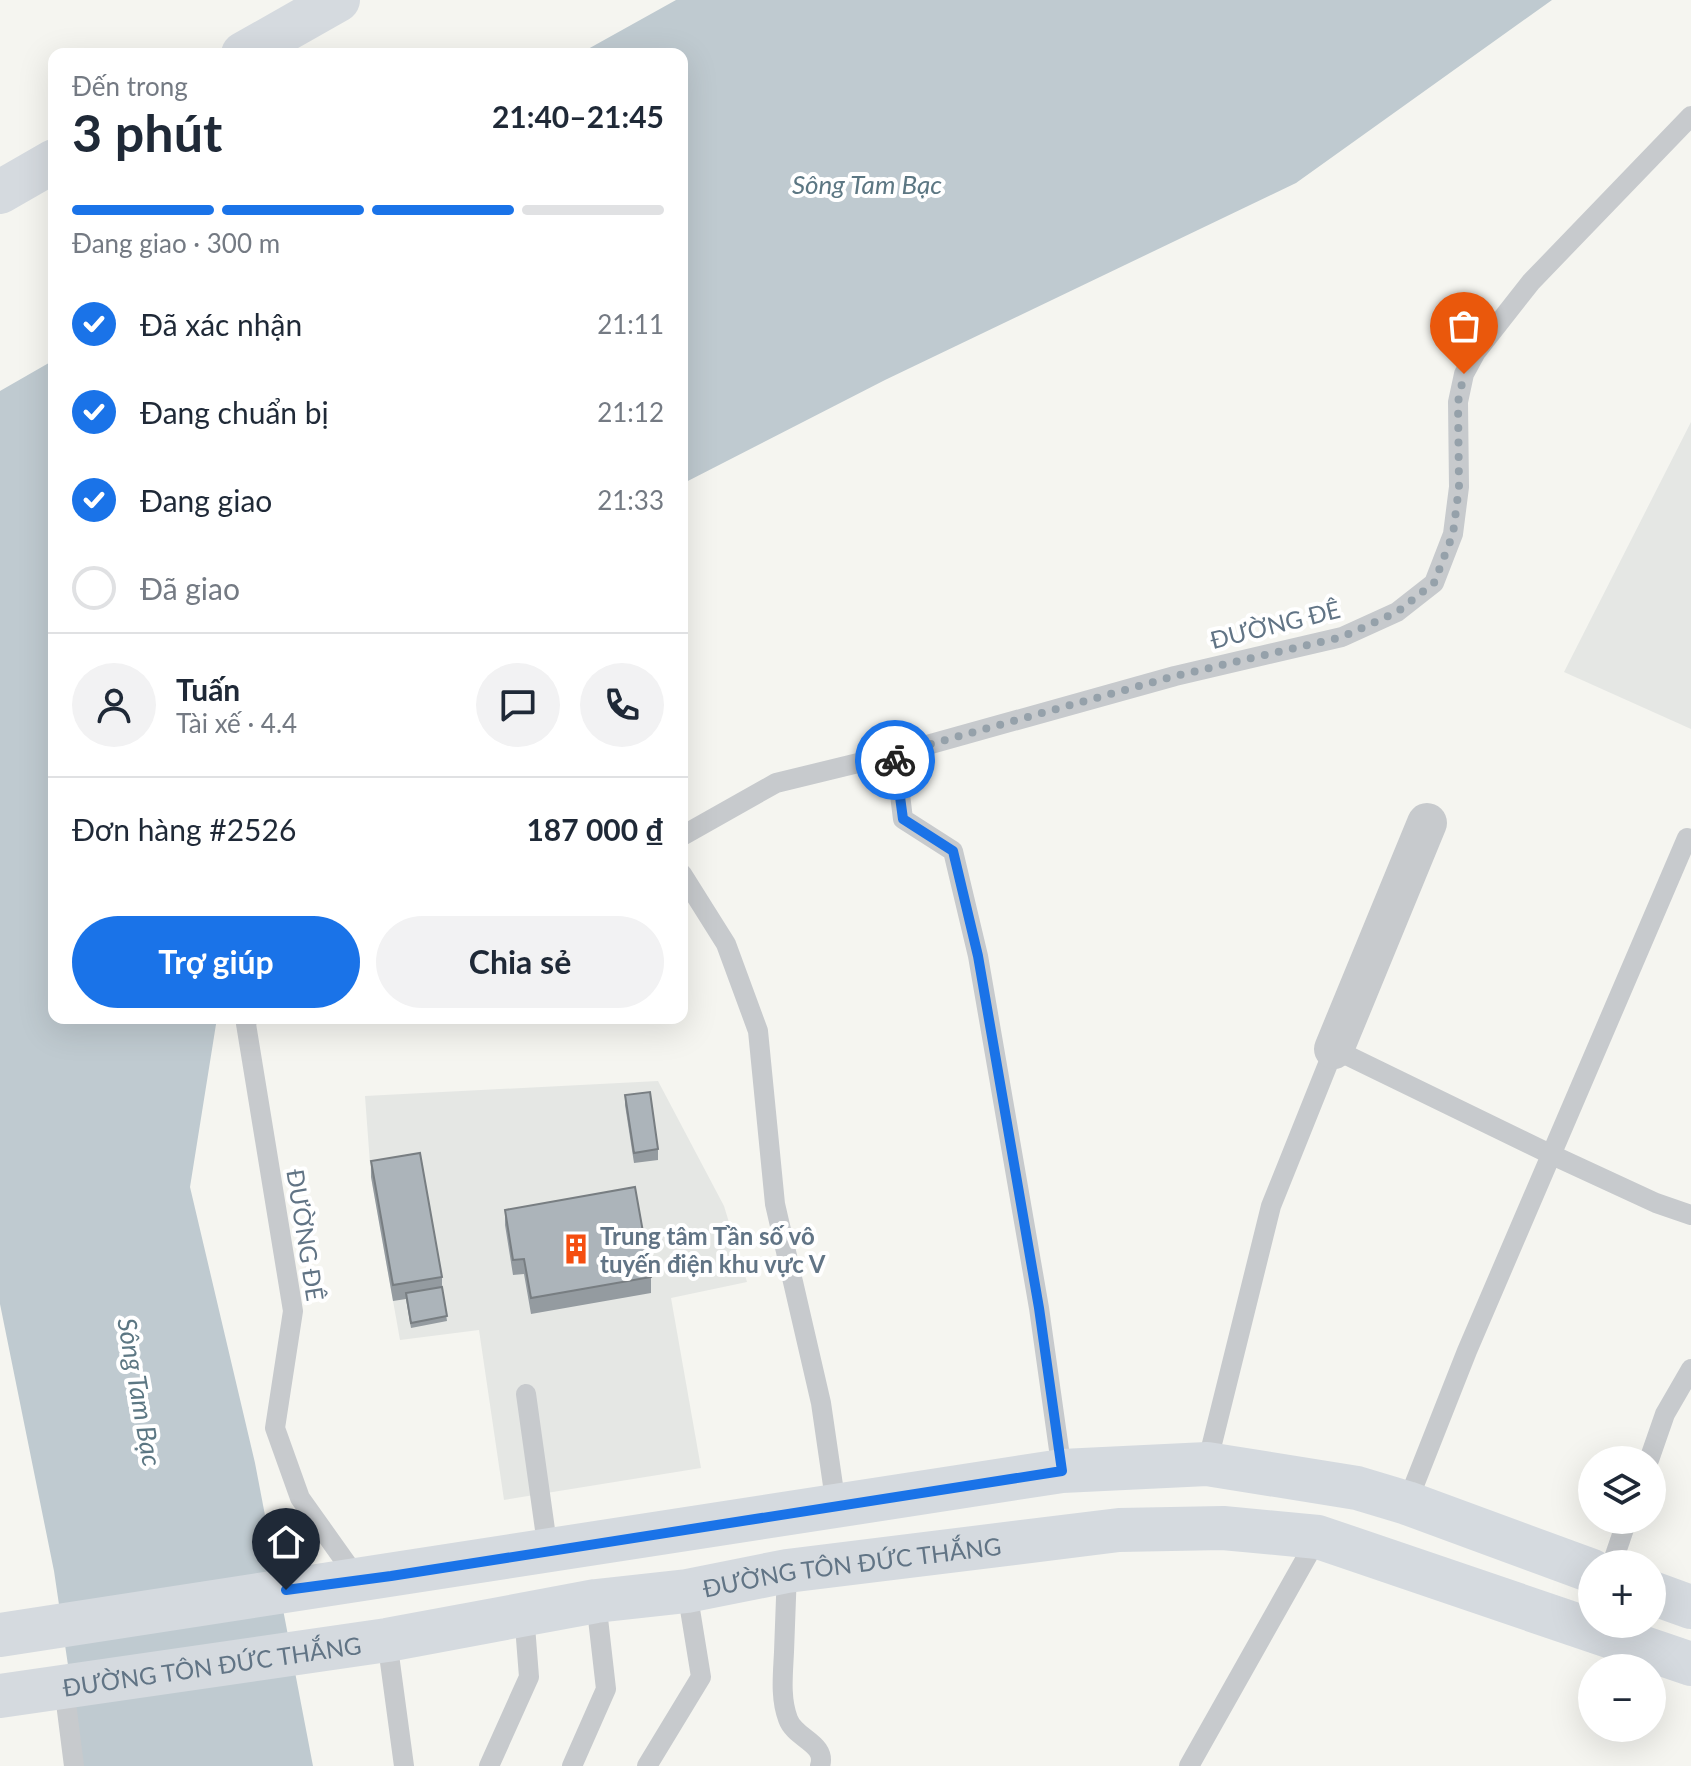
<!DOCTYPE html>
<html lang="vi">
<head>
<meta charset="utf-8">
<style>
  body { margin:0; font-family:Lato,sans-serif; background:#f2f2f3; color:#1f2937; height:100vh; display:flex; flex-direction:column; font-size:30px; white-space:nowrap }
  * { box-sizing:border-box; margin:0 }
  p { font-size:26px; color:#747a83 }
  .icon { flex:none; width:44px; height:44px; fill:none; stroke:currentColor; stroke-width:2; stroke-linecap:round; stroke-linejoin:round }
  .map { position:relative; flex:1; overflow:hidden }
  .details { position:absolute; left:48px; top:48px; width:640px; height:976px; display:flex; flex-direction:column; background:#fff; border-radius:16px; box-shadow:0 8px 32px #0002 }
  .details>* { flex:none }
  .buttons { position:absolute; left:1578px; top:1446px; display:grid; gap:16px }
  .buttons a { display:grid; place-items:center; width:88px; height:88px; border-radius:50%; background:#fff; box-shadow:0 8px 32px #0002; font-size:40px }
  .pin { position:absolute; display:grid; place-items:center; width:68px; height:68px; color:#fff; margin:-82px -34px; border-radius:50% 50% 50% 0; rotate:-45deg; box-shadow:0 0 8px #0007 }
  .pin .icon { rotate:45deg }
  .courier { position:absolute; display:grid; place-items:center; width:80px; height:80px; margin:-40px; border:6px solid #1a73e8; border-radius:50%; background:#fff; color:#222; box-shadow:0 2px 10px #0007 }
  .overview em { font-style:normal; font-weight:700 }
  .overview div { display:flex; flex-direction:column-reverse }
  .overview { display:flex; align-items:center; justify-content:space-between; height:136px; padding:0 24px }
  h1 { font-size:52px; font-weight:700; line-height:60px }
  .bar { display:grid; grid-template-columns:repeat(4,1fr); gap:12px 8px; align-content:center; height:96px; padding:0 24px }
  .bar i { height:10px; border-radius:6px; background:#e0e1e3 }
  .bar .on { background:#1a73e8 }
  .bar p { grid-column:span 4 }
  .line { display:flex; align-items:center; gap:20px; padding:0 24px; border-top:2px solid #e0e1e3 }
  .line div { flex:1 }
  .round { display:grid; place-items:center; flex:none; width:84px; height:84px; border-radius:42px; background:#f2f2f3 }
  ol { padding:0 24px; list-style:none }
  li { display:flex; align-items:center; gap:24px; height:88px }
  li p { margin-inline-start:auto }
  li .icon { padding:8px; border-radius:50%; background:#1a73e8; color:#fff; stroke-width:4 }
  li:last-child { color:#747a83 }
  li i { width:44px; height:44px; border:4px solid #e0e1e3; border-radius:50% }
  .button { display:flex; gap:16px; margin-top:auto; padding:16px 24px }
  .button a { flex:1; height:92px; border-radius:48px; background:#1a73e8; color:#fff; font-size:32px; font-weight:700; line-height:92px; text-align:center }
  .button a+a { background:#f2f2f3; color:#1f2937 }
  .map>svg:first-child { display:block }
</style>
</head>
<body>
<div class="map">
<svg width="1691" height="1766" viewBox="0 0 1691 1766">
  <rect width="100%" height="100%" fill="#f5f5f0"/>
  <path fill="#e5e7e4" d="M1691 422V729L1564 672Z
    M658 1081 724 1206 747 1282 671 1298 701 1468 504 1500 479 1330 400 1340 371 1177 365 1096Z"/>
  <path fill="#bfcad0" d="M676 0H1552L1296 183 885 380 682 484V54H579Z
    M54 360V1018H217L190 1187 255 1463 313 1766H83L54 1571 0 1304V391Z"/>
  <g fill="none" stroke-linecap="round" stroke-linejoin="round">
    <path stroke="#c7cacd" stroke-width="20" d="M895 754 903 819 953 851 978 956 1039 1308 1062 1471
      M682 836 776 783 895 754 1175 676 1342 637 1397 612 1434 583 1453 534 1459 487 1458 402 1464 374 1476 352 1531 282 1691 116
      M682 874 726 944 758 1031 775 1204 821 1403 836 1506
      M248 1018 246 1024 293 1311 275 1428 300 1498 359 1581
      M526 1394 548 1551
      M1649 1460 1665 1414 1691 1369
      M1207 1464 1271 1206 1334 1049 1550 1154 1656 1203 1691 1215
      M1407 1503 1467 1351 1687 838
      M1612 1564 1627 1520
      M787 1571C786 1598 785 1625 784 1652 783 1674 780 1698 788 1719 795 1739 827 1743 820 1766
      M387 1640 404 1766
      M64 1687 74 1766
      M489 1766 529 1677 524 1613
      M572 1766 606 1689 596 1601
      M647 1766 701 1677 687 1591
      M1189 1766 1318 1537"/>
    <path stroke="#c7cacd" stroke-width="40" d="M1334 1049 1427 823"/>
    <path stroke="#d5dadf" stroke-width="44" d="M243 54 338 0
      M0 192 54 161"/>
    <g stroke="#d5dadf" stroke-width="44">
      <path d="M1652 1593 1691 1607"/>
      <path d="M0 1635 1062 1471 1207 1464 1357 1488 1407 1503 1592 1571"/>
      <path id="s1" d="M0 1696 387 1640 596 1601 687 1591 787 1571 1119 1530 1223 1528 1318 1537 1691 1664"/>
    </g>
  </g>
  <path fill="#949ba0" d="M625 1095 658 1149V1160L634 1163 625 1105Z
    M371 1161 442 1277V1287L447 1321 411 1328 406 1299 393 1301 371 1177Z
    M505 1210 651 1277V1293L531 1314 524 1274 513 1275 505 1225Z"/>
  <path fill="#acb4ba" stroke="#787e82" stroke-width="2" d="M650 1092 658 1149 634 1153 625 1095Z
    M420 1153 442 1277 393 1285 371 1161Z
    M635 1187 651 1277 531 1298 524 1259 513 1260 505 1210Z
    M442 1287 447 1316 411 1323 406 1293Z"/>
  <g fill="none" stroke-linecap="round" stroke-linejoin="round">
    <path stroke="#95a1aa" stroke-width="8" stroke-dasharray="0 14.4" d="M895 760V754L1175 676 1342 637 1397 612 1434 583 1453 534 1459 487 1458 402 1464 374"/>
    <path stroke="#1a73e8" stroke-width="10" d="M286 1590 391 1576 1062 1471 1039 1308 978 956 953 851 903 819 895 760"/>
  </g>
  <defs>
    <g id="building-bare" transform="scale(2.4)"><path d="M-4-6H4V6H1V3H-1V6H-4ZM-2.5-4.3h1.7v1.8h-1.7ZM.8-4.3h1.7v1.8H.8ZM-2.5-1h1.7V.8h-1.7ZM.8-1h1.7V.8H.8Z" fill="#f54e10" stroke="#fff" stroke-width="2.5" paint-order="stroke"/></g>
  </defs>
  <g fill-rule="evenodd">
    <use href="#building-bare" x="576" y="1249"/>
  </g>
  <g text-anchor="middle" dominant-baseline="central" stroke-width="8" stroke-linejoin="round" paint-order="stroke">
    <g font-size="24" fill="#617485" stroke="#fff">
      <text transform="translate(1275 624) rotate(-14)">ĐƯỜNG ĐÊ</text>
      <text transform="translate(306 1235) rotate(81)">ĐƯỜNG ĐÊ</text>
      <text stroke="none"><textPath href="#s1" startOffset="862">ĐƯỜNG TÔN ĐỨC THẮNG</textPath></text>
      <text stroke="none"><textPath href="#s1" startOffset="214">ĐƯỜNG TÔN ĐỨC THẮNG</textPath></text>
    </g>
    <g font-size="24" font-weight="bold" fill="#617485" stroke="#fff" text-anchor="start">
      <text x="600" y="1235">Trung tâm Tần số vô<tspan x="600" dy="28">tuyến điện khu vực V</tspan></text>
    </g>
    <g font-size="26" font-style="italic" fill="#5c7783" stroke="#fff">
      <text x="867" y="184">Sông Tam Bạc</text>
      <text transform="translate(140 1392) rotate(80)">Sông Tam Bạc</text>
    </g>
  </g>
</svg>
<div class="buttons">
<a><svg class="icon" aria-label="layers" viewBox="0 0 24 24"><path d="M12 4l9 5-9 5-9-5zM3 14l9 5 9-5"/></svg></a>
<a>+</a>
<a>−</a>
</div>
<div class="pin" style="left:1464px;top:374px;background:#ea580c"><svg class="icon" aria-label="bag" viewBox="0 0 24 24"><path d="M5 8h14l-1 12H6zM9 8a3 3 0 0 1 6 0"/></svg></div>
<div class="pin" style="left:286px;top:1590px;background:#1f2937"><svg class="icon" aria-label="home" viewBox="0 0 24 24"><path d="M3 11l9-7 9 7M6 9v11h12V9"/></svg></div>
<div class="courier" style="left:895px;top:760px"><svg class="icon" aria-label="bike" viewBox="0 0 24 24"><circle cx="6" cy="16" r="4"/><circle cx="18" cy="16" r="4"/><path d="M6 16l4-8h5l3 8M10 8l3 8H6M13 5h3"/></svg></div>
<section class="details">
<div class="overview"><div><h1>3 phút</h1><p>Đến trong</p></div><em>21:40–21:45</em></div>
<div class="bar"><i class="on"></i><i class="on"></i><i class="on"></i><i></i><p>Đang giao · 300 m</p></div>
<ol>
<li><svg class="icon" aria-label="check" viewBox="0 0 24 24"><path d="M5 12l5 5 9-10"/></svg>Đã xác nhận<p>21:11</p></li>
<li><svg class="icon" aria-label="check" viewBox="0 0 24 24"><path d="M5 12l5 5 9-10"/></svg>Đang chuẩn bị<p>21:12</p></li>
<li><svg class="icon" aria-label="check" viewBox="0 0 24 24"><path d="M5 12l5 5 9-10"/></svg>Đang giao<p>21:33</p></li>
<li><i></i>Đã giao</li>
</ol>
<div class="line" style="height:144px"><a class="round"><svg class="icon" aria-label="person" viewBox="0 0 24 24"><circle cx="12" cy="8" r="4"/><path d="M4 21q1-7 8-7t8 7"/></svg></a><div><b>Tuấn</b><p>Tài xế · 4.4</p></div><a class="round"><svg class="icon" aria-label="chat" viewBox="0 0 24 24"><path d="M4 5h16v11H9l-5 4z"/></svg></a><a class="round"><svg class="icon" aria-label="phone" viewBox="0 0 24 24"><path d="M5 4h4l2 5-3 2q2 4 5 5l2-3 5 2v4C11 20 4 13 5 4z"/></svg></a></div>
<div class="line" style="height:104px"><div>Đơn hàng #2526</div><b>187 000 ₫</b></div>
<div class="button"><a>Trợ giúp</a><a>Chia sẻ</a></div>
</section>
</div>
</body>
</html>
